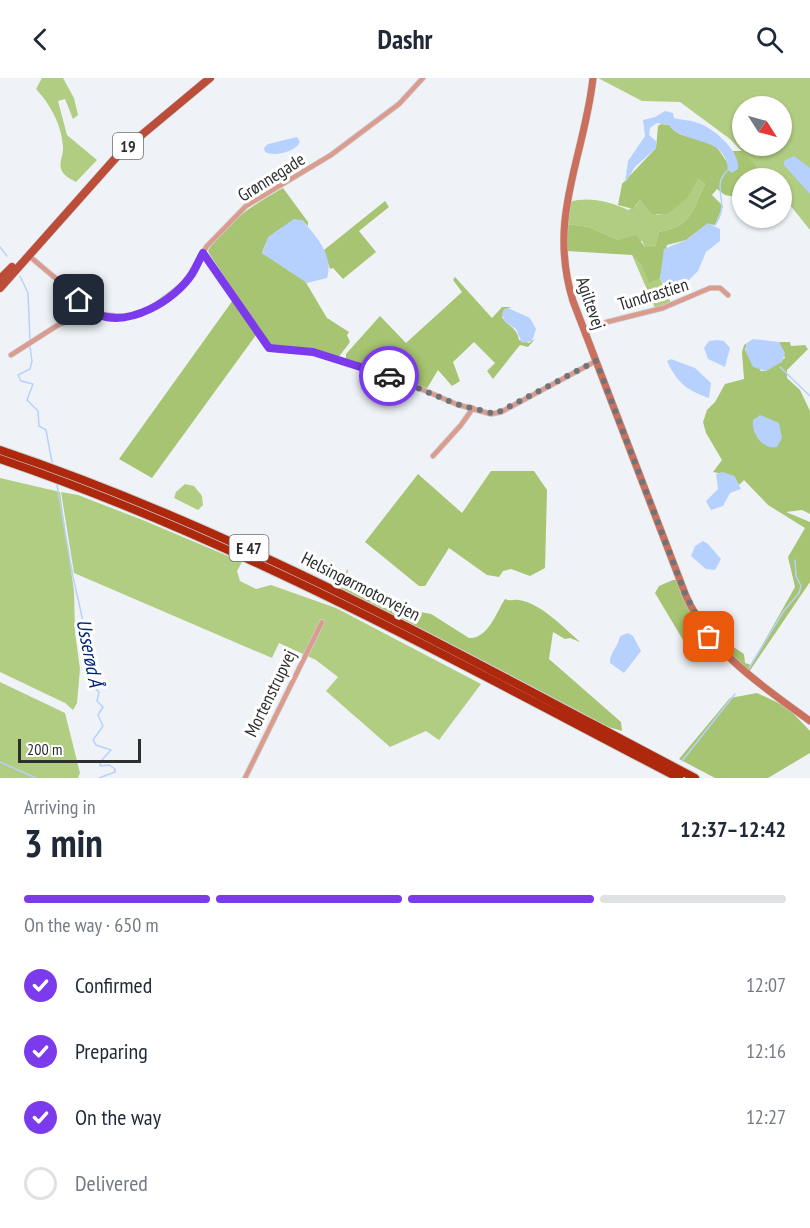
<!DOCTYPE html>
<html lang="en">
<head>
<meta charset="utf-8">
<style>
  body { margin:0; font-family:"PT Sans Narrow",sans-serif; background:#f2f2f3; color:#1f2937; height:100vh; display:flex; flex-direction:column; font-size:22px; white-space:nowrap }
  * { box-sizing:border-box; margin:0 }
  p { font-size:20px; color:#747a83 }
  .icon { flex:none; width:33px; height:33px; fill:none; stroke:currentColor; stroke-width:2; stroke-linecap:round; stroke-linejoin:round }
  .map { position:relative; height:700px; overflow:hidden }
  .side { display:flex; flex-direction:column; background:#fff; flex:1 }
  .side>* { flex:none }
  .needle { width:39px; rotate:126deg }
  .tools { position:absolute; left:732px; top:18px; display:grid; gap:12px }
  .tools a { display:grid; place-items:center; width:60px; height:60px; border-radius:50%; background:#fff; box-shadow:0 2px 4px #0004; font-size:30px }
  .scale { position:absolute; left:18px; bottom:15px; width:123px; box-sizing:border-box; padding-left:6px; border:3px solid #2d2e30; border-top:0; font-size:16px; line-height:21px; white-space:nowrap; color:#2d2e30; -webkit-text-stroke:4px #fff; paint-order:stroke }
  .pin { position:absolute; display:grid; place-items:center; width:51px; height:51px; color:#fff; margin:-26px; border-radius:12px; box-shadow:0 3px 9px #0006 }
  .courier { position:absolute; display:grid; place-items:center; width:60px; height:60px; margin:-30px; border:4px solid #7c3aed; border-radius:50%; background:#fff; color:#222; box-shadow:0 2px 8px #0007 }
  .headline em { font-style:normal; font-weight:800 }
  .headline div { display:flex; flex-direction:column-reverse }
  .headline { display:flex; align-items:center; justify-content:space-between; height:102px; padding:0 24px }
  h1 { font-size:39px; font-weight:800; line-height:45px }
  .bar { display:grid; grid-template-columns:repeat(4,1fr); gap:9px 6px; align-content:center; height:72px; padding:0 24px }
  .bar i { height:8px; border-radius:4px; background:#e0e1e3 }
  .bar .active { background:#7c3aed }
  .bar p { grid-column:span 4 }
  ol { padding:0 24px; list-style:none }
  li { display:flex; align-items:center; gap:18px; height:66px }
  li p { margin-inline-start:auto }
  li .icon { padding:6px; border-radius:50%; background:#7c3aed; color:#fff; stroke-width:4 }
  li:last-child { color:#747a83 }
  li i { width:33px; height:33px; border:3px solid #e0e1e3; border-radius:50% }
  header { display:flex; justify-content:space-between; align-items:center; height:78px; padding:0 24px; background:#fff; font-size:27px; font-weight:800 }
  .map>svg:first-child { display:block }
</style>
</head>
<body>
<header><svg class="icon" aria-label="back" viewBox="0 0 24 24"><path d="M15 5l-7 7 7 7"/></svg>Dashr<svg class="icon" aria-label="search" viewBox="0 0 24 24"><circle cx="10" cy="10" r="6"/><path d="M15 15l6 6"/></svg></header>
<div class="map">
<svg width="810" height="700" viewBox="0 0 810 700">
  <rect width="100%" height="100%" fill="#eff3f7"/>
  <path fill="#b1cd81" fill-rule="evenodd" d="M42 0H63L74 20 78 37 73 41 65 21 58 23 67 57 97 82 76 104C73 102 66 99 64 96 56 87 64 79 63 69 62 47 50 26 36 11Z
    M598 0H810V152L782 117V100H768L730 61 680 24 642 23ZM742 28H782V68H742Z
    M698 101 705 106C692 133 692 148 659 154L655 169H645L642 163 618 162 589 149 566 146 570 124C588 118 611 124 628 132L636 128 640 122 657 137H666Z
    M632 177 641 187 649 204 660 200 671 225 655 230Z
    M0 400 60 414 74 513 75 554 80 591 77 625 73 632 65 625 0 594Z
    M185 406 194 408 202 418 203 427 198 432 174 420 176 414Z
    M61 414 78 417 145 443 242 484 237 493 240 503 256 511 271 507 336 530 481 606 439 662 426 653 390 669 326 613 338 599 316 582 279 565 272 580 74 495Z
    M0 604 65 635 80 695 78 700H0Z"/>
  <path fill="#a6c471" d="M661 46 669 47C681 62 692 57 708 63 717 67 722 77 727 84L734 75 732 73H742L762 94 758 100H742V120L725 117 717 111 712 117 723 128 715 147 707 146 686 162 667 167 660 200 649 205 641 187 632 177 567 173 566 146 589 149 618 162 636 157 645 169H655L659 154C692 148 692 133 705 106L698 101 687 120 666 137 652 136 640 122 633 131 618 127 622 106 656 70 658 48Z
    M283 110 308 144V148L302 142C280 151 270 152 262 175L305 203 327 240 349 254 347 257 350 264 338 280 304 270 271 269 210 177 208 173C223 145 257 125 283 110Z
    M385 123 389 129 359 153 376 174 343 201 333 190 330 191 324 172Z
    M455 199 492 240 502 229H512L508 230 502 239C508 249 517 249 519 262L529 265 535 261 528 269 520 267 493 301 487 293 495 285 474 264 453 284 460 303 452 308 438 292 426 312 346 283V276L380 238 406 265 462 214 453 202Z
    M233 222 256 257 152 400 119 381Z
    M779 264H790L791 268 805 267 808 271 787 292V300L800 312 810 333V436L802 432 786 434 810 444V504L749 594 723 568 726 564 744 576 745 585 751 587 795 509 788 479 805 450 768 427 744 402 739 407 734 398 713 394 722 382 706 355 703 344 707 332 715 324 725 306 744 301 742 274 744 267 747 265 745 272 761 293H766L785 280Z
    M491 393H534L547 412 545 490 530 498 511 491 503 493 499 499 487 497 449 470 425 508H419L365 464 418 396 462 435Z
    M348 491 346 505 389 528 431 536 469 560C488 561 496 535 505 521 512 524 513 521 519 522 542 526 563 549 580 564L570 560 565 561 553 554 549 581 621 644 622 653 599 646 339 510 336 506Z
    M673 502H676L704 558V563L689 572 655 515 659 508Z
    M757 615 787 629 810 653V675L768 700H715L679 681 730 620Z"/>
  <path fill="#b7d1fe" d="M665 33 673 35 674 40C682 42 691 42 698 45 714 50 741 74 738 91L732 95 728 92C727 57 685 68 669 47L657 45 650 50 649 57 656 63V70L635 89 625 105 628 83 645 58 643 42 655 39Z
    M297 59 300 64C295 74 275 79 265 74L264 70 268 66Z
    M794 78 810 90V116L784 87V83Z
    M294 141 302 142C316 158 334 177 327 200L307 205 262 175 268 159Z
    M708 145 720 151V163L706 174 698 193 679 212H667L660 200 664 171 686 162Z
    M508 230 530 240 536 251 532 263 522 265 516 251 505 244 502 236 504 231Z
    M753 261 779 264 785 275 782 284 766 293 753 289 745 272 747 265Z
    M717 262 724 263 730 270 725 289 708 281 704 270 709 263Z
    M671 281 695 290 711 305 709 320C688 313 677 305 667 283Z
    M760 337 779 345 782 360 777 369C763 372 751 356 753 342Z
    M723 394 734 398 741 411 730 415 723 428 711 432 706 423 718 411 716 396Z
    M703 463 708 466 721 481 715 492 706 491 691 478 695 468Z
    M628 555 633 558 641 573 624 595 610 585C609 575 619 568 620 558Z"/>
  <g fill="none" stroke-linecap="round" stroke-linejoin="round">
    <path stroke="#b7d1fe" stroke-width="1.5" d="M715 147C732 123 709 109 728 92
      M0 169 7 178
      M20 198 28 215 30 263
      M30 269 32 283 30 291 18 297 21 303 33 306 27 322 38 333 39 348 46 352 52 384
      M780 289 810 318
      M57 407 73 499 93 587 90 595 95 602 94 609 99 614 97 623 103 629 98 637 103 648 93 662 96 667 111 672 101 683 100 688 109 687 115 691V694L99 700
      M749 590 783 534 799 515 801 508 796 498 795 482
      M682 683 735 616
      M0 684 36 700"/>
    <g stroke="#ccd0d3" stroke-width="6">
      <path id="street" d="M203 175 269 270 313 274 398 301 456 326 491 336 501 334 596 283
        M28 177 98 236 126 239 149 232 185 205 207 168 246 128 331 77 399 26 423 0
        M585 255 607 244 663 230 710 210H720L728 217
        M11 277 58 247 84 237 90 231
        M433 378 461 347 473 330
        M245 700 322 544"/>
    </g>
    <g stroke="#ccd0d3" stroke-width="8">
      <path id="secondary" d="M593 0C584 81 547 139 573 223L686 518C712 576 761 607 810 643"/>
    </g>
    <g stroke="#ccd0d3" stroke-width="9">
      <path id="primary" d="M0 201 12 189
        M0 210 120 75 210 0"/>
    </g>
    <g stroke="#ccd0d3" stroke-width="10">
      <path id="highway" d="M0 372C244 454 468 581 695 700
        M0 381C238 462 456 584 679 700"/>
    </g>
    <use href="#street" stroke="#db9c8f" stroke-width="4.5"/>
    <use href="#secondary" stroke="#ca705d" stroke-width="7"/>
    <use href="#primary" stroke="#bc4d38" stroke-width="8"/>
    <use href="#highway" stroke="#ae280d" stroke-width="8"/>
  </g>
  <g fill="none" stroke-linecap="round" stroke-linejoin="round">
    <path stroke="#717376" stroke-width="6" stroke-dasharray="0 10.8" d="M389 298 456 326 495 336 596 283 686 518 709 559"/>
    <path stroke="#7c3aed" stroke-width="8" d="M79 222C85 227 90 233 97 236 129 250 175 222 192 196 196 190 199 182 203 175L269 270 313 274 389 298"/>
  </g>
  <g text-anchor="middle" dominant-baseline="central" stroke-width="6" stroke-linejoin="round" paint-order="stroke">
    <g fill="#fff" stroke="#6c6d6e" stroke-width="1.5">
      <rect x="113" y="55" width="30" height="26" rx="4.5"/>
      <rect x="229.5" y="457" width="39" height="26" rx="4.5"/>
    </g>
    <g font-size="16" font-weight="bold" fill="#2d2e30">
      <text x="128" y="68">19</text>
      <text x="249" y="470">E 47</text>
    </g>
    <g font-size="18" fill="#2d2e30" stroke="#fff">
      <text transform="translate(271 99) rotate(-32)">Grønnegade</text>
      <text transform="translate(653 216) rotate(-17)">Tundrastien</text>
      <text transform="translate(591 225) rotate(71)">Agiltevej</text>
      <text transform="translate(361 508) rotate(27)">Helsingørmotorvejen</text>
      <text transform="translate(270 615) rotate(-64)">Mortenstrupvej</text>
    </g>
    <g font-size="20" font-style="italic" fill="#002878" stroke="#fff">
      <text transform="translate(90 575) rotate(79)">Usserød Å</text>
    </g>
  </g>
</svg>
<div class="tools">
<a><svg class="needle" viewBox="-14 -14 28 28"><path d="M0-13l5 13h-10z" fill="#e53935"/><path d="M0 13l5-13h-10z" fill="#747a83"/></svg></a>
<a><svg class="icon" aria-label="layers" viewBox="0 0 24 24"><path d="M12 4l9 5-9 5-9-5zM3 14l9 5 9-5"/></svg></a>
</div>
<div class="scale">200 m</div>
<div class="pin" style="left:709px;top:559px;background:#ea580c"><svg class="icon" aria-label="bag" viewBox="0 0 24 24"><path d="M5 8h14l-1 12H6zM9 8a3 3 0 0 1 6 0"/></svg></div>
<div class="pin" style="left:79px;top:222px;background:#1f2937"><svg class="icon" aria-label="home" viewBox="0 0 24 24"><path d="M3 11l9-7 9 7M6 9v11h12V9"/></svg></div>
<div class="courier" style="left:389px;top:298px"><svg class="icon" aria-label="car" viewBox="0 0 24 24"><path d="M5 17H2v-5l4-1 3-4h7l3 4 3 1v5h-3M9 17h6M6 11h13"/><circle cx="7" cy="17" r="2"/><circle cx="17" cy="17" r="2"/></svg></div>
</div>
<section class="side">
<div class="headline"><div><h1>3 min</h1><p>Arriving in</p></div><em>12:37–12:42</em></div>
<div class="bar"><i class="active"></i><i class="active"></i><i class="active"></i><i></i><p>On the way · 650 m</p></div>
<ol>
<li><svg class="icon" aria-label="check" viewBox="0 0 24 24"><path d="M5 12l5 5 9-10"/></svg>Confirmed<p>12:07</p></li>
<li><svg class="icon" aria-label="check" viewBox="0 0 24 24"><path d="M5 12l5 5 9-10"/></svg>Preparing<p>12:16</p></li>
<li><svg class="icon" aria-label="check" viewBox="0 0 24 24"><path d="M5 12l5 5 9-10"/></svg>On the way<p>12:27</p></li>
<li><i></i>Delivered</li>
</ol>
</section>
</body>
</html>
